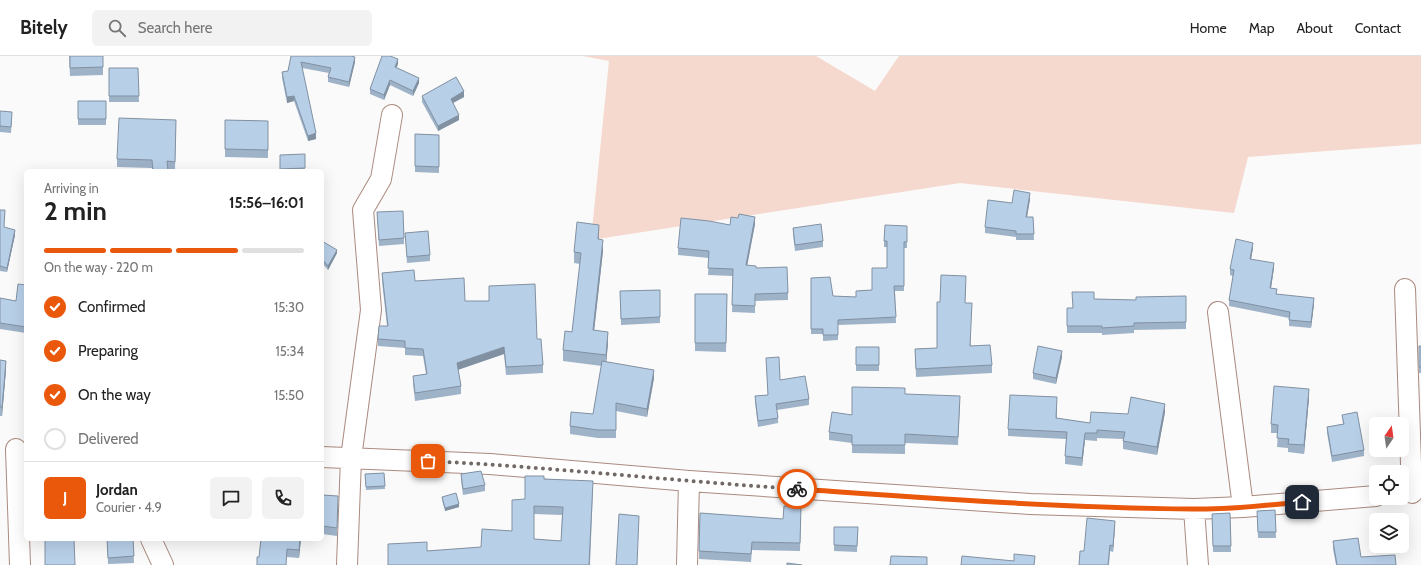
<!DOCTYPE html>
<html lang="en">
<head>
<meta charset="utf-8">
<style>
  body { margin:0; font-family:Cabin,sans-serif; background:#f2f2f2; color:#222; height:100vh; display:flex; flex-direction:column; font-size:15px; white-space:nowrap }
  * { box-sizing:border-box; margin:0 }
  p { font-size:13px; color:#767676 }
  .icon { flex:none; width:22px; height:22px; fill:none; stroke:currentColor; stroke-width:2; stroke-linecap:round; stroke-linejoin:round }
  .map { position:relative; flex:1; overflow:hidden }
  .sheet { position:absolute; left:24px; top:113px; width:300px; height:372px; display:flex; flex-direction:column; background:#fff; border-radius:6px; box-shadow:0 4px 16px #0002 }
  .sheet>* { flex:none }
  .needle { width:26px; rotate:13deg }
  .buttons { position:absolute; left:1369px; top:361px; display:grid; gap:8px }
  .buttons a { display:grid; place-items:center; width:40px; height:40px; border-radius:6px; background:#fff; box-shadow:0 4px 16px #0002; font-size:20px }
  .pin { position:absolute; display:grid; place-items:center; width:34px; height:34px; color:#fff; margin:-17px; border-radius:8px; box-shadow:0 2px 6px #0006 }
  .courier { position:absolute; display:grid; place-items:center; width:40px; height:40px; margin:-20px; border:3px solid #ea580c; border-radius:50%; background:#fff; color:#222; box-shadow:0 1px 5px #0007 }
  .summary em { font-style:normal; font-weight:700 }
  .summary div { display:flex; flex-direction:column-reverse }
  .summary { display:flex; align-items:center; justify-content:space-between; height:68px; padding:0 20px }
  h1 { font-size:26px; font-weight:700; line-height:30px }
  .bar { display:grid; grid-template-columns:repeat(4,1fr); gap:6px 4px; align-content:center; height:48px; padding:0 20px }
  .bar i { height:5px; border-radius:3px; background:#e0e0e0 }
  .bar .active { background:#ea580c }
  .bar p { grid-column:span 4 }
  .line { display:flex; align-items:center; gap:10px; padding:0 20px; border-top:1px solid #e0e0e0 }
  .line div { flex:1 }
  .round { display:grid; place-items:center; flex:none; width:42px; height:42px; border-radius:6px; background:#f2f2f2 }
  ol { padding:0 20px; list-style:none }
  li { display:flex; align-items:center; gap:12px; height:44px }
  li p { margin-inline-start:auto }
  li .icon { padding:4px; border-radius:50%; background:#ea580c; color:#fff; stroke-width:4 }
  li:last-child { color:#767676 }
  li i { width:22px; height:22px; border:2px solid #e0e0e0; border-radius:50% }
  header { display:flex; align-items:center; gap:24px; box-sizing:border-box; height:56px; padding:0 20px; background:#fff; border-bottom:1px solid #e0e0e0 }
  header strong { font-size:19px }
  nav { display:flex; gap:22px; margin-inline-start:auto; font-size:14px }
  .search { width:280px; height:36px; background:#f2f2f2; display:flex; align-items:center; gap:10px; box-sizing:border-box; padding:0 14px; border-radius:6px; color:#767676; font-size:15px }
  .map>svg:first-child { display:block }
</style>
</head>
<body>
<header>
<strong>Bitely</strong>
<div class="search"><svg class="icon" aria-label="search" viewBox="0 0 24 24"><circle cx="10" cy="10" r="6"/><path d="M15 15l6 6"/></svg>Search here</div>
<nav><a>Home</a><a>Map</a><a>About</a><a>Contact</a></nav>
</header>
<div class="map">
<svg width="1421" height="509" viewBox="0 0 1421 509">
  <rect width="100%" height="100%" fill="#fafafa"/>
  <path fill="#f5d8ce" d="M583 0H816L875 35 899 0H1421V88L1248 101 1234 157 960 127 591 184 609 5Z"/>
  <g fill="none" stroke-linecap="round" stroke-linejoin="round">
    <g stroke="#ab8a7f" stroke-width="22">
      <path id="minor" d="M1405 233 1412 437
        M1218 256 1243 451
        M16 393 20 509
        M322 401 490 408 689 425 1030 448 1194 453 1243 451 1376 440
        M1194 453 1198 509
        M151 483 163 509
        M347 509 351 402 371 254 363 154 381 123 392 59
        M687 509 689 425"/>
    </g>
    <use href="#minor" stroke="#fff" stroke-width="20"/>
  </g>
  <path fill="#9eb2c8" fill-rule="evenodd" d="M69 0H103V19L70 20Z
    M291 0 355 6 349 31 328 26V21L329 17 302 12 316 83 308 85 294 45 287 47 282 22V16L288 15Z
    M398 8 396 12 419 27 413 40 390 29 384 44 370 38V33Z
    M109 12H138L139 46H109Z
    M422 40 464 41 453 47 459 64 438 75 422 46Z
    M78 45H106V69H78Z
    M0 55 12 62 11 77 0 76Z
    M176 64 175 114H167L168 115H152V112L117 111V103Z
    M225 64 268 65V102L225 101Z
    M415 78 439 79V117L415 116Z
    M280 99 305 112V115H280Z
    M1030 143 1027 161H1033L1034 184H1016V181L985 177V171L1012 147Z
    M0 154 4 171 15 179 7 216 0 215Z
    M377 156 404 182V188L379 190Z
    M755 168 747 209 756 212 788 237V244L755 245V257L732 256 733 220 708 219 709 202 678 199V192L730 169Z
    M907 170V192H904V235H895L896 267 838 269V284L823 285V278H811V222L833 240 856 241V235L872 234 887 212V191H884V185Z
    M793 172 823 185V191L795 195 793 178Z
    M405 177 430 199V205L407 207Z
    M599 180V183L603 195 594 274 608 287 606 306 654 322 647 361 616 355V382H598L570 378V370L593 358 602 310 563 305V294L572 276 580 208 574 207V196Z
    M322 185 337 197 328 214 322 207Z
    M1253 192 1251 203 1274 212 1271 232 1277 238 1314 248 1311 272 1289 270V262L1229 250V244L1233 220 1230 219V213Z
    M382 217 415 225 465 245 537 283 543 309V317L506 319 504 298 458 314 461 330V338L415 345 413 327V320L426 318 423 300 405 299V292L378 290V283L387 270 382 225Z
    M26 229V277L0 273V242L16 245Z
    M966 229 965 247 971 290 992 309V317L916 321 915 293 937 292 940 246Z
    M660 234V267L621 269 620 235Z
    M695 238H727L726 296 695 295Z
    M1186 240V273L1134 274V277L1102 279V277H1067V252H1072L1094 243 1136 244Z
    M1419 290H1421V317H1419Z
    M856 291H879V315H856Z
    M1062 301 1056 328 1033 323V317Z
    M766 302 780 324 809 343V349L777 354 778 362V367L758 371 755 346V340L768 339Z
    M0 304 6 314 2 360H0Z
    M905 338 960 349 958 389 905 387V398L852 397V387L829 384V376L852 359Z
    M1309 342 1304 398 1288 396V392L1277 391 1278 377H1271V368Z
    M1057 349V362L1090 367 1128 358 1165 356 1157 399 1123 393V383L1097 382V385L1085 384 1082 410 1065 408V400L1066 383 1008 380V373Z
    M1342 359 1364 394V400L1332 406 1327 377V371L1343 368Z
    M384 417 385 433 366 434 365 418Z
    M461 418 485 429V435L463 439 461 424Z
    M544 423 593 433 590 509H388L427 495 481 491 512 475 525 443ZM534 458 562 459 561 485 534 483Z
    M322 439 338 448 337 480 322 478Z
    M442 441 459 451 445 455 442 444Z
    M1275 454 1276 482H1258L1257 455Z
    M700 457 783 463 801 459 800 495 752 494 751 506 699 503Z
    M1230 457 1231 496H1213L1212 458Z
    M834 471H858L857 496 834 495Z
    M1115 471 1113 496 1110 495 1109 509H1079L1084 495Z
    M107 483H133L134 507 108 508Z
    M261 483H301L299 502 287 501H259Z
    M1333 485 1361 501 1396 509H1336L1333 493Z"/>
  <path fill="#8191a2" d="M355 1V6L349 31V26Z
    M398 3V8L395 16V11Z
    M419 22V27L413 40V35Z
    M390 24V29L384 44V39Z
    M464 35V41L451 48V43Z
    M294 40V45L287 47V41Z
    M459 59V64L438 75V70Z
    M316 77V83L308 85V80Z
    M1030 137V143L1026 167V161Z
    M755 161V168L746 216V209Z
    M599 169V180L598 194V183Z
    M15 174V179L7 216V212Z
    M603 184V195L593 285V274Z
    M1253 187V192L1250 209V203Z
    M337 194V197L328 214V210Z
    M1274 207V212L1270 238V232Z
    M1314 242V248L1311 272V266Z
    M608 276V287L606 310V299Z
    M504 291V298L457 314V307Z
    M1062 295V301L1056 328V322Z
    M6 305V314L2 360V351Z
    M654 314V322L647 361V353Z
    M1309 333V342L1304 398V389Z
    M1165 348V356L1157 399V391Z
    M1085 377V384L1082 410V402Z
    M459 448V451L445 455V452Z
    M1115 465V471L1113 496V490Z
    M300 483H301L299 502V494Z"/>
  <path fill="#b8cfe8" stroke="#8191a2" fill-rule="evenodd" d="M70 0H103V11L70 12Z
    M291 0H351L355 1 349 26 328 21 331 12 301 6 316 77 308 80 294 40 287 41 282 16 288 15Z
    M382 0H390L398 3 395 11 419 22 413 35 390 24 384 39 370 33Z
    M109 12H138L139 40H109Z
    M456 21 464 35 451 43 459 59 438 70 422 40Z
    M78 45H106V63H78Z
    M0 55 12 56 11 71 0 70Z
    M119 62 176 64 175 106 167 105 168 115H153L152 104 117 103Z
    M225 64 268 65V94L225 93Z
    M415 78 439 79V111L415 110Z
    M305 98V112L280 113V99Z
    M1014 134 1030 137 1026 161H1033L1034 178H1016V175L985 171 988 144 1012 147Z
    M0 154H5L4 171 15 174 7 212 0 210Z
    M403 155 404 182 379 184 377 156Z
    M739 158 755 161 746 209 756 210V212L787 211 788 237 755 238V250L732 249 733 213 708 212 709 195 678 192 681 162 709 165 730 169 731 161 738 162Z
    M577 166 599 169 598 183 603 184 593 274 608 276 606 299 563 294 565 275 572 276 581 197 574 196Z
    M821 168 823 185 795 189 793 172Z
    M885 169 907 170V186H904V230H894L896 261 838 264V279H823V273H811V222L830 221 833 240 856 241V235L872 234V212H887V185H884Z
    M428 175 430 199 407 201 405 177Z
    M1236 183 1253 187 1250 203 1274 207 1270 232 1277 233 1276 238 1314 242 1311 266 1289 264 1290 256 1229 244 1234 214 1230 213Z
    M322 185 337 194 328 210 322 203Z
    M414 214 415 225 464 222 465 245H489V230L535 228 537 283H541L543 309 506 311 504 291 457 307 461 330 415 337 413 320 427 318 423 293 405 292V285L378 283 379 270H388L382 217Z
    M941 219 966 220 965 247H972L970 290 990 289 992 309 916 313 915 293 937 292V246H940Z
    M18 228 26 229V271L0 267V242L16 245Z
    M660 234V261L621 263 620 235Z
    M1072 236H1094V243L1136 244V241L1186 240V266L1134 267V270L1102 272V270H1067V252H1073Z
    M695 238H727L726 287H695Z
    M1038 290 1062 295 1056 322 1033 317Z
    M1419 290H1421V311H1419Z
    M856 291H879V309H856Z
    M779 301 780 324 805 320 809 343 776 348 778 362 758 365 755 340 768 339 766 302Z
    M0 304 6 305 2 351H0Z
    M602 305 654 314 647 353 616 347V374H598L570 370 571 356 593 358Z
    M1274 330 1309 333 1304 389 1288 388 1289 383 1277 382 1278 369 1271 368Z
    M852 331 905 332V338L960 340 958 381 905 378V389H852V379L829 376 832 356 852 359Z
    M1010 339 1057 341 1056 362 1090 367 1091 356 1128 358 1131 341 1165 348 1157 391 1123 385 1125 376 1097 374V377H1085L1082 402 1065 400 1067 376 1008 373Z
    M1357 356 1364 394 1332 400 1327 371 1344 368 1342 359Z
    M481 415 485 429 463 433 461 418Z
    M384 417 385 430 366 431 365 418Z
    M525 420H544V423L593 425 589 509H388V488L427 486V495L481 491 482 473 512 475V444L525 443ZM534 450 563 451 561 485 534 483Z
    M456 437 459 448 445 452 442 441Z
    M322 439 338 440 337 472 322 470Z
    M784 450H801L800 487 752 486 751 498 699 495 700 457 783 463Z
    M1275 454 1276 476H1258L1257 455Z
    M1230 457 1231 490H1213L1212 458Z
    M619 458 639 460 637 509H616Z
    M1087 462 1115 465 1113 490 1110 489 1108 509H1079L1080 495H1084Z
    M834 471H858L857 490 834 489Z
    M1358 482 1361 501 1395 499 1396 509H1337L1333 485Z
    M45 483H74L75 509H45Z
    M107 483H133L134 500 108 502Z
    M261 483H300L299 494 287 493 286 509H257V501H259Z
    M1014 498 1035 500 1034 509H961L962 500 1014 505Z
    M891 500 927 501V509H890Z
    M787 507 802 509H787Z"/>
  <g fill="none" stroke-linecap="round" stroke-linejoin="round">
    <path stroke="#716966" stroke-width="4" stroke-dasharray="0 7.2" d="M428 405C551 411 674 425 797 433"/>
    <path stroke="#ea580c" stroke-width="5" d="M797 433C929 442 1061 452 1193 453 1229 454 1266 449 1302 446"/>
  </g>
</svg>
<div class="buttons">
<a><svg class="needle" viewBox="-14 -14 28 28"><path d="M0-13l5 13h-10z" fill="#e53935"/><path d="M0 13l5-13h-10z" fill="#767676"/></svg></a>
<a><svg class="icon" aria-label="locate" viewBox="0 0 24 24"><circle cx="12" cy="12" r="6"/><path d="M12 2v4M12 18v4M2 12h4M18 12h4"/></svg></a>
<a><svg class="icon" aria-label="layers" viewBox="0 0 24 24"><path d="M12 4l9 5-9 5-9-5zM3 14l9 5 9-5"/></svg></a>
</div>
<div class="pin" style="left:428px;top:405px;background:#ea580c"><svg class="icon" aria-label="bag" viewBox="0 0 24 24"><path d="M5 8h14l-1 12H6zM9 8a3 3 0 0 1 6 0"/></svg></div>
<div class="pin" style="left:1302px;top:446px;background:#1f2937"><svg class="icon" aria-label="home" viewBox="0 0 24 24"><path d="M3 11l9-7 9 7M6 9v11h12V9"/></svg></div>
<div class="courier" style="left:797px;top:433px"><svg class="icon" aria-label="bike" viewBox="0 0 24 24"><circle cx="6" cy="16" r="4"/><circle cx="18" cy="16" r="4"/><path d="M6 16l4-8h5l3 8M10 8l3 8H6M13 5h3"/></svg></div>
<section class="sheet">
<div class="summary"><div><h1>2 min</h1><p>Arriving in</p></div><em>15:56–16:01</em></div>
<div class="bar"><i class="active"></i><i class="active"></i><i class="active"></i><i></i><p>On the way · 220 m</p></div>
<ol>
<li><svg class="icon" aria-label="check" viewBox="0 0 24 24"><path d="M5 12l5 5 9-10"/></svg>Confirmed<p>15:30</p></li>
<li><svg class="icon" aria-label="check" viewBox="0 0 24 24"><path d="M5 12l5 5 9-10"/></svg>Preparing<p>15:34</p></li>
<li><svg class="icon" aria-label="check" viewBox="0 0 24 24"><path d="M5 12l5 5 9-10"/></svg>On the way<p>15:50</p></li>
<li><i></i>Delivered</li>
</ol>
<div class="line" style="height:72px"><b class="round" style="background:#ea580c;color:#fff">J</b><div><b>Jordan</b><p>Courier · 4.9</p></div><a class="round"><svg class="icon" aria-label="chat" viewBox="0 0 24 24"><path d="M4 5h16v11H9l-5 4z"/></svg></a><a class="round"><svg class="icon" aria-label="phone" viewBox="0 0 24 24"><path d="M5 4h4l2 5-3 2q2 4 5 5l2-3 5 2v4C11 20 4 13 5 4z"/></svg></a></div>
</section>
</div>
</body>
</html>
